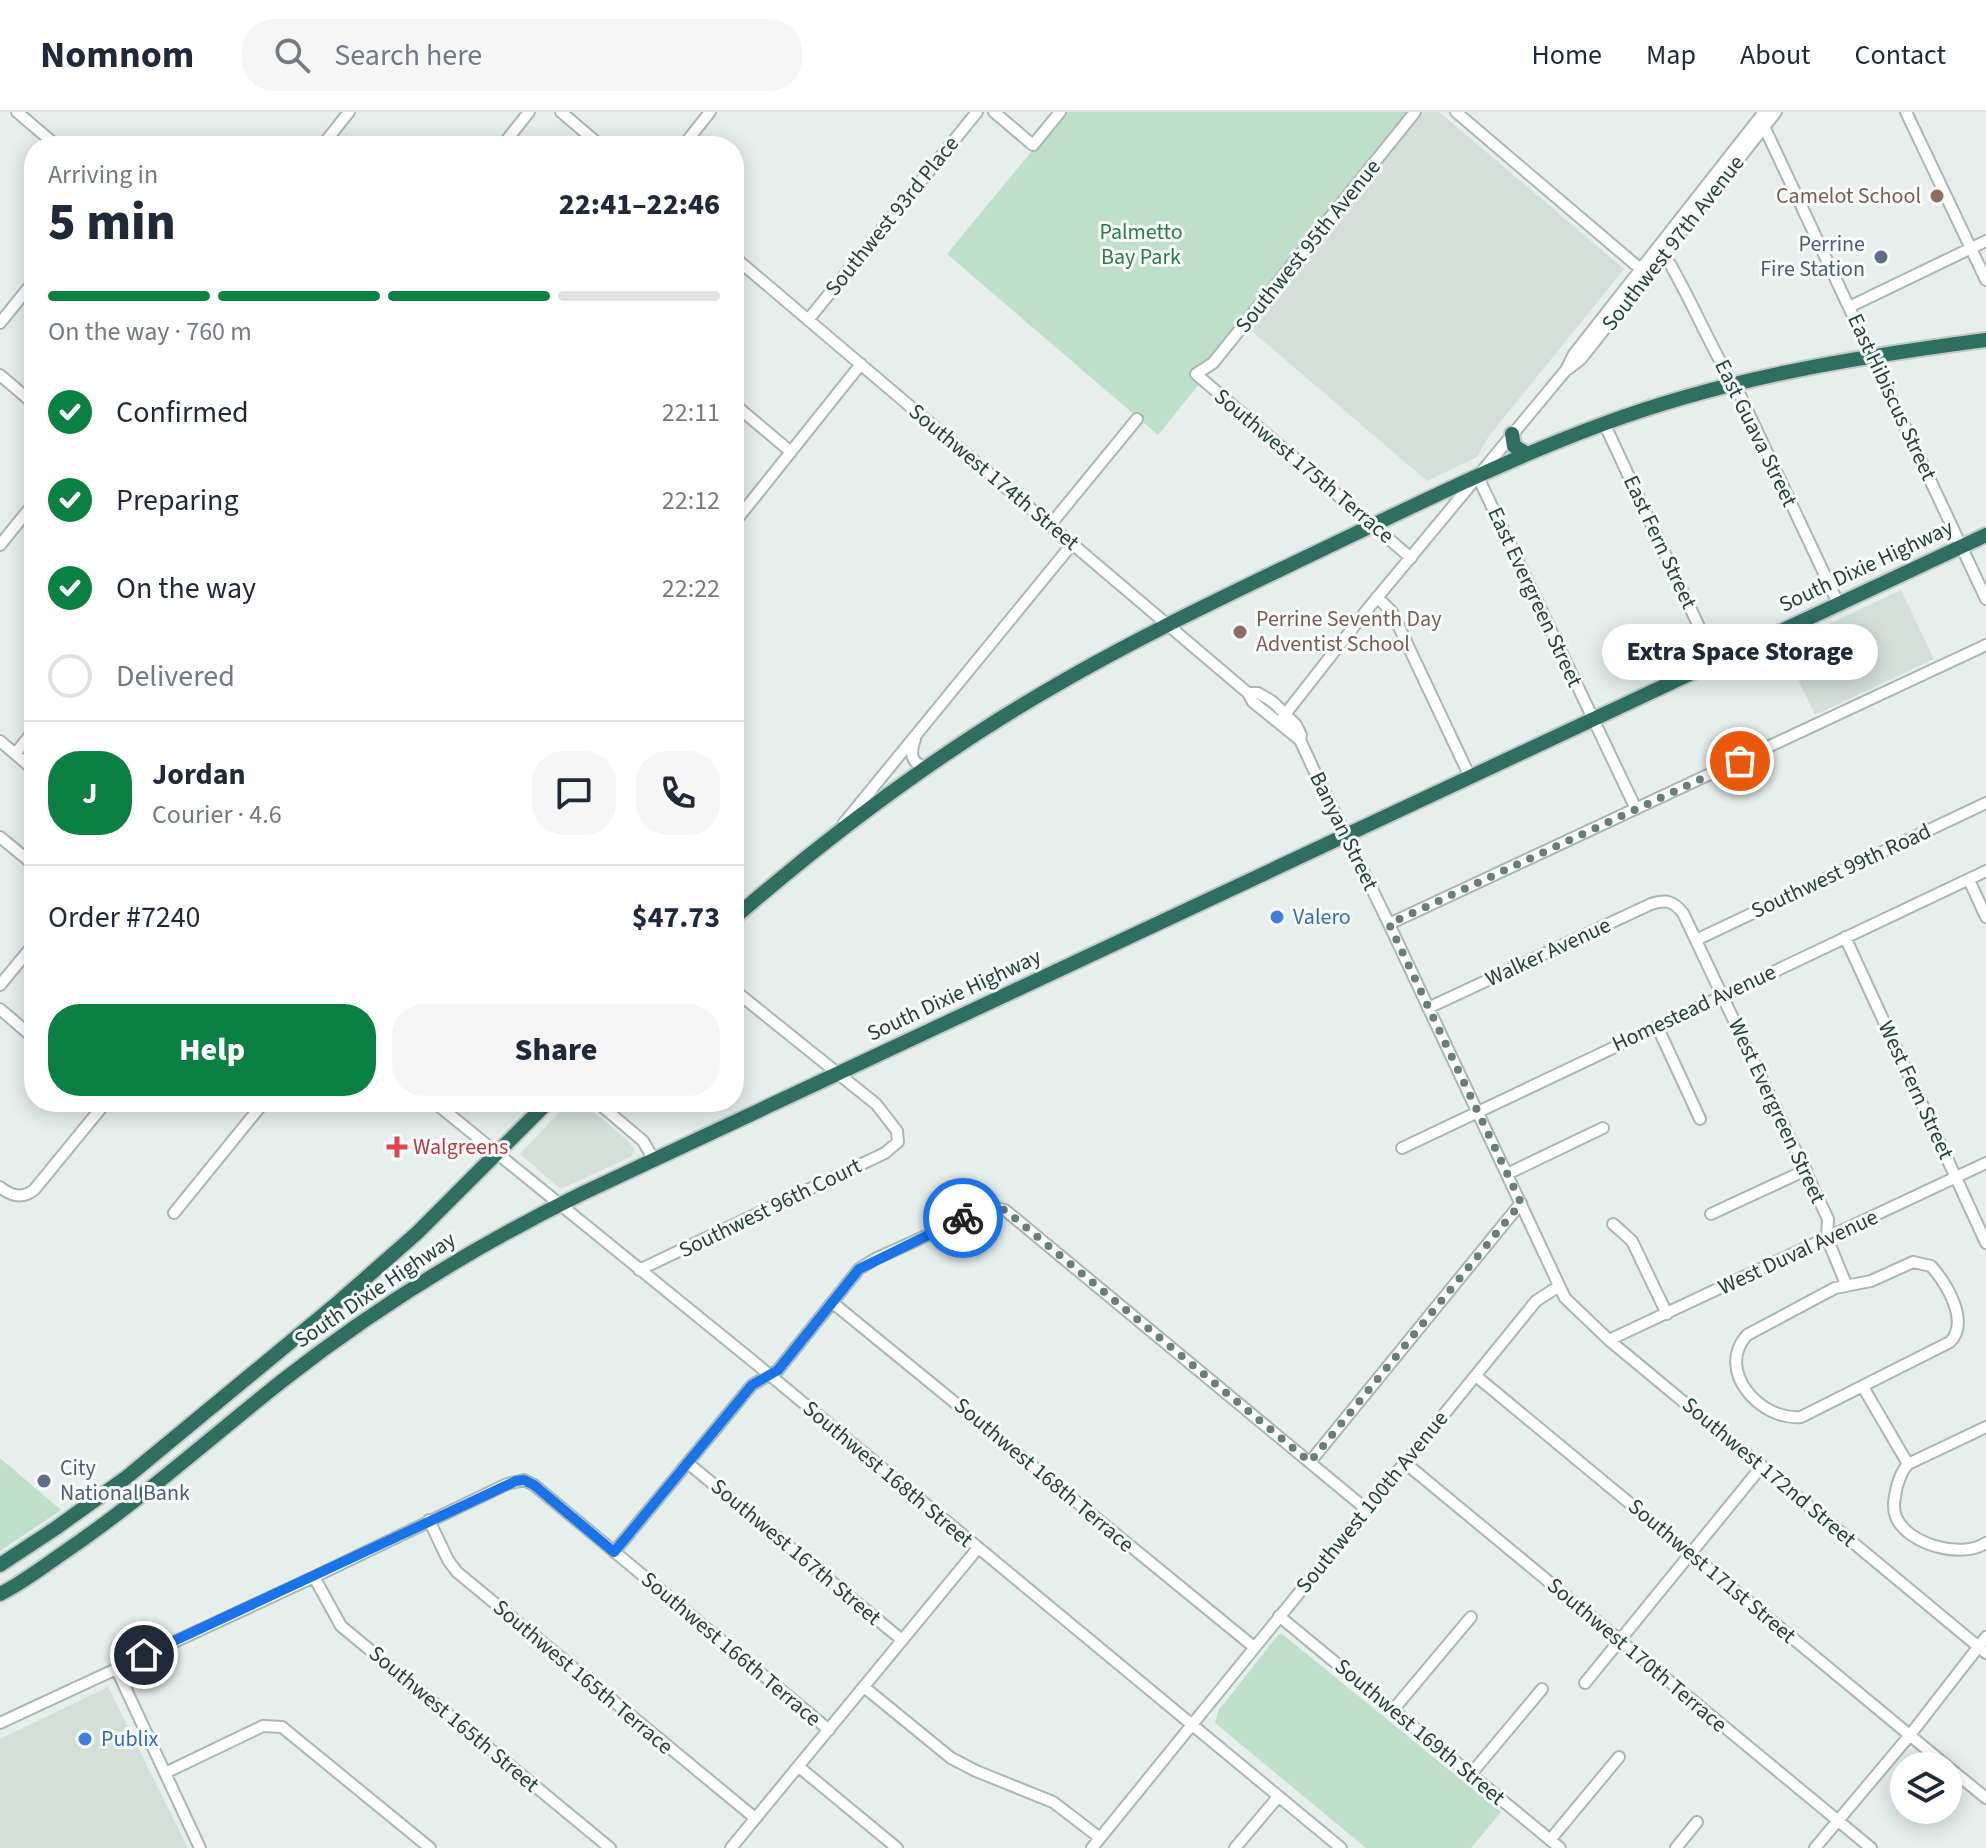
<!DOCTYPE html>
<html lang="en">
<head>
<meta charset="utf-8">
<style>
  body { margin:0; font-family:"Source Sans 3",sans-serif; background:#f6f6f7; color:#1f2937; height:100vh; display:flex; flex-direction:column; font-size:30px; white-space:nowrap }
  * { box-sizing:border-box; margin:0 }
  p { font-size:26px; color:#747a83 }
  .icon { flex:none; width:44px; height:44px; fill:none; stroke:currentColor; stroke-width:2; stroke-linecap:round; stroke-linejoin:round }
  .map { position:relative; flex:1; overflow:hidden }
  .details { position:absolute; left:24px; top:24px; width:720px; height:976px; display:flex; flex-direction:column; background:#fff; border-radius:32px; box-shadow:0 4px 20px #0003 }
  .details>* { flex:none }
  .tools { position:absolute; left:1890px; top:1640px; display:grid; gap:16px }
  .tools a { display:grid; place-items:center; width:72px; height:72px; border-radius:50%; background:#fff; box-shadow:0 4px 20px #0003; font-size:40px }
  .pin { position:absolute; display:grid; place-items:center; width:68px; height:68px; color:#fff; margin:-34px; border:4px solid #fff; border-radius:50%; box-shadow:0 2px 8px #0007 }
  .courier { position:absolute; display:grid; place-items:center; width:80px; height:80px; margin:-40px; border:6px solid #1a73e8; border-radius:50%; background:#fff; color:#222; box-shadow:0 2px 10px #0007 }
  .bubble { position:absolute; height:56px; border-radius:28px; background:#fff; box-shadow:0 4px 20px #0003; font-size:26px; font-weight:800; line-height:56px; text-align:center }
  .head em { font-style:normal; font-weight:800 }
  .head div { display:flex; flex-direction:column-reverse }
  .head { display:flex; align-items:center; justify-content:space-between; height:136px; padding:0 24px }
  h1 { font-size:52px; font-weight:800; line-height:60px }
  .bar { display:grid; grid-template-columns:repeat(4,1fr); gap:12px 8px; align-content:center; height:96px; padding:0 24px }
  .bar i { height:10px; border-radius:6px; background:#e0e1e3 }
  .bar .selected { background:#0b8043 }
  .bar p { grid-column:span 4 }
  .line { display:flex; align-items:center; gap:20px; padding:0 24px; border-top:2px solid #e0e1e3 }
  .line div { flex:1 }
  .round { display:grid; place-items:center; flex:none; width:84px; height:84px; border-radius:32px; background:#f6f6f7 }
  ol { padding:0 24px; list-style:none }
  li { display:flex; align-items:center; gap:24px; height:88px }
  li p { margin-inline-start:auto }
  li .icon { padding:8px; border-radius:50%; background:#0b8043; color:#fff; stroke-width:4 }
  li:last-child { color:#747a83 }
  li i { width:44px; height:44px; border:4px solid #e0e1e3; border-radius:50% }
  .button { display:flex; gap:16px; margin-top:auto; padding:16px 24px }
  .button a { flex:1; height:92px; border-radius:32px; background:#0b8043; color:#fff; font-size:32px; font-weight:800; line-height:92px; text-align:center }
  .button a+a { background:#f6f6f7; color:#1f2937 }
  header { display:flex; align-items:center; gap:48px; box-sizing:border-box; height:112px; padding:0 40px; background:#fff; border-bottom:2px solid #e0e1e3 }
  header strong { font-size:38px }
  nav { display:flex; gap:44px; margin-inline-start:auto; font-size:28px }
  .search { width:560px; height:72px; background:#f6f6f7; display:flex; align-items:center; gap:20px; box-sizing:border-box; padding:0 28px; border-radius:32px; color:#747a83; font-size:30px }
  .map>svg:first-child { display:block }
</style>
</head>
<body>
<header>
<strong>Nomnom</strong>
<div class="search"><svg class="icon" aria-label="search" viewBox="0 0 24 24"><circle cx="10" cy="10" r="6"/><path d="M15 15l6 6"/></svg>Search here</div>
<nav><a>Home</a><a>Map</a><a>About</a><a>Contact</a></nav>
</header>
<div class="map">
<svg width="1986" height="1736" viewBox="0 0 1986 1736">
  <rect width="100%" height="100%" fill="#e6efeb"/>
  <path fill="#d4dfda" d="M1419 0H1439L1624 157 1489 324 1477 345 1427 369 1247 215Z
    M1901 478 1934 547 1815 603 1782 534Z
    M569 990H582L629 1030 634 1037 632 1044 561 1077 520 1042Z
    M108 1575 188 1736H0V1627Z"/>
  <path fill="#bfe0c8" d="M1064 0H1419L1158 323 947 142Z
    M0 1346 61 1398 0 1439Z
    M1282 1522 1501 1700 1471 1736H1366L1215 1611 1218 1599 1278 1523Z"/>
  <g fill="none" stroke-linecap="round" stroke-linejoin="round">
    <g stroke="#a8b8b2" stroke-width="14">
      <path id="minor" d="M17 0 57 34
        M561 0 601 34
        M994 0 1033 33 1060 0
        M1456 0 1644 160
        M1906 0 1986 168
        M1760 6 1986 487
        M322 34 349 0
        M502 34 529 0
        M683 34 710 0
        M734 141 740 150 1248 581
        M1670 152C1695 195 1713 242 1740 283L1838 491
        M1849 195 1986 129
        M808 208 977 0
        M0 211 34 169
        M1568 257 1581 247 1776 0
        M0 263 34 292
        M734 292 791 340
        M1604 311 1715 549
        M1477 363 1636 697
        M734 411 861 252
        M1051 412 1137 307
        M0 433 34 391
        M1411 446 1196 262 1213 251 1415 0
        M1377 485 1392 500 1470 665
        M1283 605 1366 499 1566 258 1574 242 1764 0
        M915 627C910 641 910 652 927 655
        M1300 628 1253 590 1248 581H1258L1273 590 1296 613 1301 623 1300 628 1313 656 1389 812 1565 1186 1609 1228 1986 1541
        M0 629 34 658
        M15 642 34 618
        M844 711 1073 431
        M0 725 34 753
        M1969 768 1986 805
        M1389 812 1986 533
        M1845 825 1986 1131
        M1696 828 1986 691
        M0 873 34 832
        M1428 896 1651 792C1666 787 1673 789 1683 801L1828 1107 1827 1126 1846 1172
        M0 897 29 922 34 935
        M1657 914 1700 1007
        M434 990 754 1250 1341 1736
        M597 990 643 1029 654 1048
        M1402 1036 1986 759
        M1507 1062 1603 1016
        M0 1075C11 1084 22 1087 34 1078L106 990
        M174 1101 264 990
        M1711 1102 1806 1058
        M1613 1112 1632 1129 1667 1202
        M1913 1150 1931 1154C1947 1172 1970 1210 1950 1230L1801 1305C1760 1309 1715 1258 1747 1223L1835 1176 1871 1169Z
        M639 1158 885 1041 898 1030 897 1019 876 992 734 878
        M833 1191 1254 1535
        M1609 1228 1986 1051
        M1476 1264 1947 1654
        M1863 1275 1908 1352
        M1986 1315 1908 1352C1902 1359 1900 1365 1897 1374 1895 1384 1892 1395 1896 1405 1908 1433 1962 1447 1986 1431
        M1310 1350 1521 1091
        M1404 1350 1871 1736
        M689 1352 902 1528
        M429 1408 448 1448 457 1460 755 1706
        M614 1440 752 1273 778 1258 859 1157 875 1147 990 1095 1005 1098 1366 1397
        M314 1465 341 1514 610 1736
        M1279 1504 1560 1736
        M116 1556 200 1736
        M1585 1571 1762 1354
        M864 1575 951 1646 976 1659 1053 1690 1100 1726
        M1393 1598 1471 1505
        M0 1611 314 1465 507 1372 524 1368 534 1373 829 1618
        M799 1655 897 1736
        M1948 1655 1986 1686
        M165 1661 263 1614 282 1615 430 1736
        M1471 1662 1542 1577
        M1550 1728 1619 1645
        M731 1736 978 1436
        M1092 1736 1536 1189 1559 1174
        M1235 1736 1278 1685
        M1676 1736 1697 1710
        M1815 1736 1910 1623 1986 1525"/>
    </g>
    <g stroke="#c2cac8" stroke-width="18">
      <path id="highway" d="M1512 322 1514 334 1527 342
        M734 806C831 722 934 644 1046 579 1127 531 1211 491 1296 450 1397 402 1497 351 1603 312 1726 266 1856 245 1986 228
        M0 1453 56 1416 127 1365 334 1194 417 1121 548 990
        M0 1482C24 1470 44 1454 66 1439 142 1387 210 1326 282 1269 375 1196 475 1134 581 1082L1986 423"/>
    </g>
    <use href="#minor" stroke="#fff" stroke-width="10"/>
    <use href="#highway" stroke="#2f6f62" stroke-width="14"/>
  </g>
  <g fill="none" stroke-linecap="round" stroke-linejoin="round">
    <path stroke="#687f78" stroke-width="8" stroke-dasharray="0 14.4" d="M963 1106 990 1095 1005 1098 1310 1350 1521 1091 1389 812 1740 649"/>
    <path stroke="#1a73e8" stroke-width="10" d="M144 1543 516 1369 524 1368 534 1373 614 1440 752 1273 778 1258 859 1157 963 1106"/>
  </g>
  <g fill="#8d6e63" stroke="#f7fbf9" stroke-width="3">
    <circle cx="1937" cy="84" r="8"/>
    <circle cx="1240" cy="520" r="8"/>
  </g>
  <g fill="#5c6f8a" stroke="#f7fbf9" stroke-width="3">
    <circle cx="1881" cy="145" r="8"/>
    <circle cx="44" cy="1369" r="8"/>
  </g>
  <g fill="#3f7fe0" stroke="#f7fbf9" stroke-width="3">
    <circle cx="1277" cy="805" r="8"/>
    <circle cx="85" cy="1627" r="8"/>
  </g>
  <path fill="#e0444e" stroke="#f7fbf9" stroke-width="3" d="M393 1023h8v8h8v8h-8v8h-8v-8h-8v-8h8z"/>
  <g text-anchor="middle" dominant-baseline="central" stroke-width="6" stroke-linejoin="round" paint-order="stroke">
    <g font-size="22" fill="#785e54" stroke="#f7fbf9" text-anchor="end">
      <text x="1921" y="84">Camelot School</text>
      <text x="1256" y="507" text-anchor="start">Perrine Seventh Day<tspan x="1256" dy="25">Adventist School</tspan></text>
    </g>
    <g font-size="22" fill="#24423a" stroke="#f7fbf9">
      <text transform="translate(892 104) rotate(-51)">Southwest 93rd Place</text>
      <text transform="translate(1673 131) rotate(-52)">Southwest 97th Avenue</text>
      <text transform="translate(1308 134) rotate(-51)">Southwest 95th Avenue</text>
      <text transform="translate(1892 285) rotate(65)">East Hibiscus Street</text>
      <text transform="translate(1756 321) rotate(64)">East Guava Street</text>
      <text transform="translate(1304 354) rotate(40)">Southwest 175th Terrace</text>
      <text transform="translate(994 365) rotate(40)">Southwest 174th Street</text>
      <text transform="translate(1660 430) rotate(65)">East Fern Street</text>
      <text transform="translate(1866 454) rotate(-25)">South Dixie Highway</text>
      <text transform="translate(1535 485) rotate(65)">East Evergreen Street</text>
      <text transform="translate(1344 719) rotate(64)">Banyan Street</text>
      <text transform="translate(1841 759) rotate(-25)">Southwest 99th Road</text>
      <text transform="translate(1548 840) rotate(-25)">Walker Avenue</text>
      <text transform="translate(954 883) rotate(-25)">South Dixie Highway</text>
      <text transform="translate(1694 896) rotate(-25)">Homestead Avenue</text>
      <text transform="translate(1916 978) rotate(65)">West Fern Street</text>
      <text transform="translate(1777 999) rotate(65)">West Evergreen Street</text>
      <text transform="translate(770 1096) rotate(-26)">Southwest 96th Court</text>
      <text transform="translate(1798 1140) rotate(-25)">West Duval Avenue</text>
      <text transform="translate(375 1178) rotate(-34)">South Dixie Highway</text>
      <text transform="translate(1769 1360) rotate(40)">Southwest 172nd Street</text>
      <text transform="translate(888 1362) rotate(40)">Southwest 168th Street</text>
      <text transform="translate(1044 1363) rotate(40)">Southwest 168th Terrace</text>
      <text transform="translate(1372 1390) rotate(-51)">Southwest 100th Avenue</text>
      <text transform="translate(796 1440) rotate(40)">Southwest 167th Street</text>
      <text transform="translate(1712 1459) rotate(40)">Southwest 171st Street</text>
      <text transform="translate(731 1537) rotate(40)">Southwest 166th Terrace</text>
      <text transform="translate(1637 1543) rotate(40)">Southwest 170th Terrace</text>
      <text transform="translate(583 1565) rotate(40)">Southwest 165th Terrace</text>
      <text transform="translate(454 1607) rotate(40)">Southwest 165th Street</text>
      <text transform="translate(1420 1620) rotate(40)">Southwest 169th Street</text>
    </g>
    <g font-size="22" fill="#2d7a4b" stroke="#f7fbf9">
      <text x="1141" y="120">Palmetto<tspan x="1141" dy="25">Bay Park</tspan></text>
    </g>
    <g font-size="22" fill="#4e5e75" stroke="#f7fbf9" text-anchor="end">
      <text x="1865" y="132">Perrine<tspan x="1865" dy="25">Fire Station</tspan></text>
      <text x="60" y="1356" text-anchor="start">City<tspan x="60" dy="25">National Bank</tspan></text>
    </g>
    <g font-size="22" fill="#366cbe" stroke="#f7fbf9" text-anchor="start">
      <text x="1293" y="805">Valero</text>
      <text x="101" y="1627">Publix</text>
    </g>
    <g font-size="22" fill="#be3a42" stroke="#f7fbf9" text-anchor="start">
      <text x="413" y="1035">Walgreens</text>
    </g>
  </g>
</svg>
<div class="tools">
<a><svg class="icon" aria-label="layers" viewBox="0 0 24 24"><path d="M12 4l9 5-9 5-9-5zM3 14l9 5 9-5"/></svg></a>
</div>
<div class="pin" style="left:1740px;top:649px;background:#ea580c"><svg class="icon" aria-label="bag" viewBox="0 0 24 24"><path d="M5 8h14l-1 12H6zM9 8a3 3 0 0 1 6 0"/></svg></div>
<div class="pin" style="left:144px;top:1543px;background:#1f2937"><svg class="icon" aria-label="home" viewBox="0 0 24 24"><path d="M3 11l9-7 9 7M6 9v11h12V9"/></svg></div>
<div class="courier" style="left:963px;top:1106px"><svg class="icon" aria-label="bike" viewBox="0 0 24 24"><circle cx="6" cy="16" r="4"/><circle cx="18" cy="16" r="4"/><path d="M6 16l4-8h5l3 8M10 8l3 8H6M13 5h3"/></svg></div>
<div class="bubble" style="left:1602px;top:512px;width:276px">Extra Space Storage</div>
<section class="details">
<div class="head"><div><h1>5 min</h1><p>Arriving in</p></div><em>22:41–22:46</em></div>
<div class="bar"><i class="selected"></i><i class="selected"></i><i class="selected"></i><i></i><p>On the way · 760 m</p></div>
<ol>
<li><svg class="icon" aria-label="check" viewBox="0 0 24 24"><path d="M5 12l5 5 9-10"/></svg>Confirmed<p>22:11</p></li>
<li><svg class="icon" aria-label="check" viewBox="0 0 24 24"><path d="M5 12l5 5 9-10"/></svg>Preparing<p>22:12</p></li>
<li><svg class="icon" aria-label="check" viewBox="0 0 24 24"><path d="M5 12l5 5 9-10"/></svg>On the way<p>22:22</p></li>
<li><i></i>Delivered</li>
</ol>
<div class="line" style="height:144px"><b class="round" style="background:#0b8043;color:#fff">J</b><div><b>Jordan</b><p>Courier · 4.6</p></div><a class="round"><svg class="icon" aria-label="chat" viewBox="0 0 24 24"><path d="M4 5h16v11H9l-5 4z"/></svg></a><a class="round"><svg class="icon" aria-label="phone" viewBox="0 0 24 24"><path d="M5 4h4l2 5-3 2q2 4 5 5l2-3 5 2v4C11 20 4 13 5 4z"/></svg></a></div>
<div class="line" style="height:104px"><div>Order #7240</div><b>$47.73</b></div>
<div class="button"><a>Help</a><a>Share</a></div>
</section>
</div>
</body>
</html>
